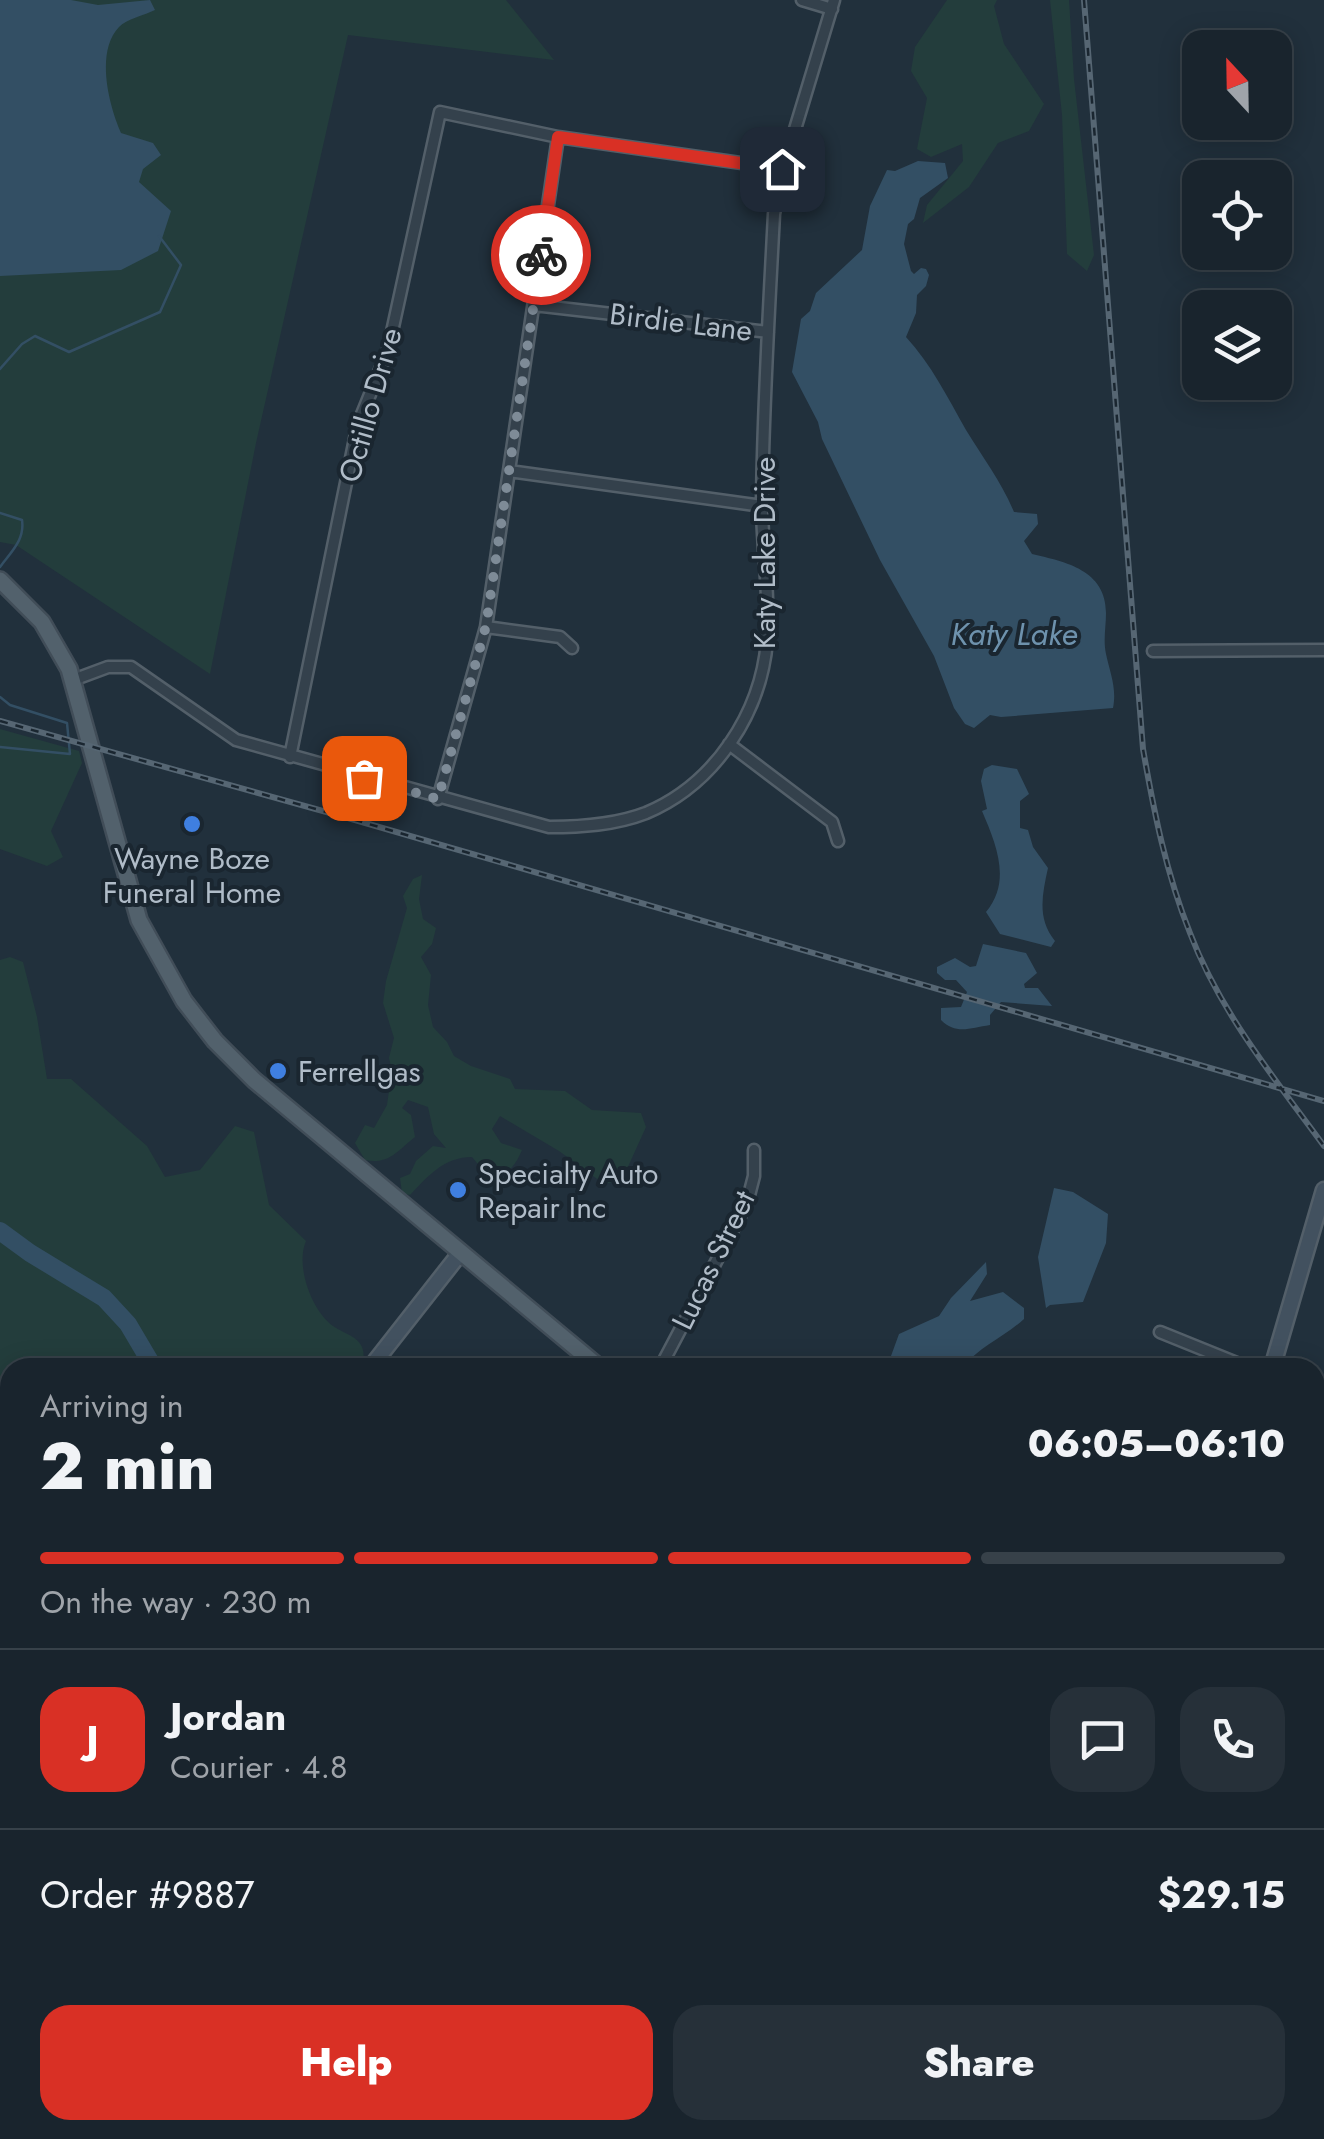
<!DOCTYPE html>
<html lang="en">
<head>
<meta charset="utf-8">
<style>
  body { margin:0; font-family:Jost,sans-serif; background:#263039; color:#f1f3f6; height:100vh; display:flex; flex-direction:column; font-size:38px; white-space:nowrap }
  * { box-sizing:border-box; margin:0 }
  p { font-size:32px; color:#9fa4aa }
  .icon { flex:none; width:55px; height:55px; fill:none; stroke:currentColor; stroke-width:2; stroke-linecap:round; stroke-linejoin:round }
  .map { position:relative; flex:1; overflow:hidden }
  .drawer { position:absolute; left:0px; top:1358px; width:1325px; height:782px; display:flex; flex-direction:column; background:#19242d; border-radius:30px 30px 0 0; box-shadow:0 5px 25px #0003,0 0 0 2px #374149 }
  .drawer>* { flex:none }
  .needle { width:65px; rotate:338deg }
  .tools { position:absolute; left:1182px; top:30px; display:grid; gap:20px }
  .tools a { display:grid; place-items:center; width:110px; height:110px; border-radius:20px; background:#19242d; box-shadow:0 5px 25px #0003,0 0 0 2px #374149; font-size:50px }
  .pin { position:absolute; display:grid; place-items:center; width:85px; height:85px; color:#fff; margin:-42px; border-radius:20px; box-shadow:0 5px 15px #0006 }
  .courier { position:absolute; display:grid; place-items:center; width:100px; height:100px; margin:-50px; border:8px solid #d93025; border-radius:50%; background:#fff; color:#222; box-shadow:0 2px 12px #0007 }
  .headline em { font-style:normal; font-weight:800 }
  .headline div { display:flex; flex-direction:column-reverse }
  .headline { display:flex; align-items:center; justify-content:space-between; height:170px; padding:0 40px }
  h1 { font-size:65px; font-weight:800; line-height:75px }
  .bar { display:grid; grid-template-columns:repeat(4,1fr); gap:15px 10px; align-content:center; height:120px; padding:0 40px }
  .bar i { height:12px; border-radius:8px; background:#374149 }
  .bar .selected { background:#d93025 }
  .bar p { grid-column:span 4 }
  .line { display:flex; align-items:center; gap:25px; padding:0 40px; border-top:2px solid #374149 }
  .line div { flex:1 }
  .round { display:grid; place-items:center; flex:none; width:105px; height:105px; border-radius:30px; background:#263039 }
  .button { display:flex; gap:20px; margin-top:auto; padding:20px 40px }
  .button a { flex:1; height:115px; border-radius:30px; background:#d93025; color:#fff; font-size:40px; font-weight:800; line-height:115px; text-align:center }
  .button a+a { background:#263039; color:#f1f3f6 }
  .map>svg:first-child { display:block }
</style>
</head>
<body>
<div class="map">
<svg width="1324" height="2139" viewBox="0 0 1324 2139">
  <rect width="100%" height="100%" fill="#21303c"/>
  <path fill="#233d3c" d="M0 0H506L554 60 348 35 256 443 210 674 16 545 0 542Z
    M947 0H997L994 6 1004 44 1044 104 1029 131 998 143 969 187 923 223 927 205 963 161 962 144 931 157 917 149 927 98 911 71 915 47Z
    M1050 0H1069L1074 79 1094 255 1087 271 1067 254 1062 115Z
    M0 729 79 751 82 763 51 831 63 857 47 866 0 849Z
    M422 875 419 899 423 919 436 928 432 944 421 957 431 975 428 1005 433 1027 447 1042 454 1056 471 1066 510 1079 515 1089 565 1091 592 1110 641 1113 646 1127 622 1180 604 1184 559 1151 500 1116 492 1129 501 1143 522 1150C515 1166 508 1175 491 1180L472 1157C444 1157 428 1176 410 1195L402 1193 400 1178 410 1174 416 1161 433 1146 446 1148 434 1134 428 1107 408 1100 402 1108 411 1115 415 1137C397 1151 389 1165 365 1160L355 1143 365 1125 374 1128 387 1105 392 1070 389 1058 394 1038 383 1003 386 981 407 908 403 896 413 879Z
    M10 957 23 962 37 1017 47 1079H71L147 1146 165 1177 200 1170 235 1126 254 1132 269 1205 306 1241C295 1266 312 1311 333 1326 347 1336 370 1338 362 1365L10 1368V1481L0 1474V960Z
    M131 2130H1148L1144 2139H530L522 2133 517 2139H134Z"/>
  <path fill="#334f64" d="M0 0H71L98 5 150 0 155 10C145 15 126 19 119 27 95 52 109 106 121 133L153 143 161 155 143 169 139 182 171 211 158 251 121 270 0 276Z
    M918 161 945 163 948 178 920 198 914 219 908 224 904 244 911 271 914 274 921 268 926 269 929 275 926 286 917 295 916 313 906 337C931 364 948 398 966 430 983 458 1001 481 1014 512L1037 514 1038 524 1024 541 1032 554C1066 562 1106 570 1106 613 1106 627 1103 640 1106 654 1110 673 1117 688 1113 708L1001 717 990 715 974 728 965 724 954 708 934 656 880 560 822 439 818 422 792 372 801 319 810 311 816 293 862 250 870 206 887 170 895 171Z
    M992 765 1017 769 1029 794 1020 801V828L1028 830 1033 847 1048 868C1042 895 1037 919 1055 941L1051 947 1000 934 986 912C1012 881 996 844 982 811L987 809 981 781 984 769Z
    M983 944 1026 953 1037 973 1024 984 1025 988H1038L1052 1006 1001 1002 990 1015V1025C970 1028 956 1035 941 1020V1008L961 1007 967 992 956 980H945L937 973V967L955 958 970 967 976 966Z
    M1054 1188 1073 1192 1108 1214 1106 1243 1083 1302 1050 1305 1046 1308 1038 1257Z
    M986 1262 987 1274 970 1301 1003 1292 1024 1308V1319C1004 1337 979 1347 963 1367H887L899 1334 939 1316 951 1298Z"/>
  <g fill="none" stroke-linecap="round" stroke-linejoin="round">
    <path stroke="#334f64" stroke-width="2.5" d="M0 369 22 344 35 336 69 352 160 312 181 265 159 236
      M0 513 22 520C25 540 11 552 0 567
      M0 697 10 705 67 723 70 754 0 747"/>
    <path stroke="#334f64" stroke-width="18" d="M0 1231 30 1253 104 1298 128 1324 154 1368
      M625 2130 630 2139"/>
    <g stroke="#535f69" stroke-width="15">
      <path id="street" d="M802 0 832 9
        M534 305 768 332
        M509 471 762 506
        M486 627 560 637 572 648
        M1153 651 1324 650
        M73 680 108 667H131L236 740 549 827C581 827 615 825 646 813 715 784 761 713 767 641 770 595 762 549 762 504 763 407 769 311 774 214L783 169 834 0
        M729 744 832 822 838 841
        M290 757 358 424 388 350 440 112 558 137 783 169
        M438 799 486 627 558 137
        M1160 1332 1249 1368
        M660 1368 747 1203 754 1176V1150
        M1315 1390 1324 1393
        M0 1487 10 1493
        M1315 1935 1324 1938
        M1086 2130 1093 2139
        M721 2139 722 2130"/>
    </g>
    <g stroke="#535f69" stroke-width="19">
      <path id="secondary" d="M370 1368 461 1252
        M1272 1368 1324 1190
        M0 1606 10 1601
        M0 1670 10 1664
        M0 1999 10 2011
        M104 2130 110 2139"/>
    </g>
    <g stroke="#414d58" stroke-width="20">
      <path id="primary" d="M0 580 42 622 69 669 139 920 184 1001 215 1041 254 1080 600 1368
        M1315 1699H1324
        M1315 1727 1324 1731"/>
    </g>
    <g stroke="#404c56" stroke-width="22">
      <path id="highway" d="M0 2053 10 2066
        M0 2110 10 2123
        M16 2130 23 2139
        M60 2130 67 2139"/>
    </g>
    <use href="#street" stroke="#34414c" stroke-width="10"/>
    <use href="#secondary" stroke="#42515f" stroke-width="14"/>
    <use href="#primary" stroke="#52616c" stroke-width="15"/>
    <use href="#highway" stroke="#726051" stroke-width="18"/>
    <g stroke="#566673" stroke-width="6">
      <path id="rail" d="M1084 0 1143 749C1154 812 1166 873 1190 933 1220 1012 1275 1079 1324 1146
        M0 721 348 818 1324 1101"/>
    </g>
    <use href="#rail" stroke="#1a2630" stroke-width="2.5" stroke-dasharray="8" stroke-linecap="butt"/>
  </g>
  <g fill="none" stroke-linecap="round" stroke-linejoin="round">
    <path stroke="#7e8b97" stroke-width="10" stroke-dasharray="0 18" d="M364 778 438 799 486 626 541 255"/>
    <path stroke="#d93025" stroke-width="12" d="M541 255 558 137 782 169"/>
  </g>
  <g fill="#3f7fe0" stroke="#1a2630" stroke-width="4">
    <circle cx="192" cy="824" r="10"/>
    <circle cx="278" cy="1071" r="10"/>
    <circle cx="458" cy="1190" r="10"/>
  </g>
  <g text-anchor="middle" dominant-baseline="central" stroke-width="8" stroke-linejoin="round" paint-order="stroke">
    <g font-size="30" fill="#b0bcc8" stroke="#1a2630">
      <text transform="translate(681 322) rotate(7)">Birdie Lane</text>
      <text transform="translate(370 405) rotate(-74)">Octillo Drive</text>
      <text transform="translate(764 553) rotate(-90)">Katy Lake Drive</text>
      <text transform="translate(713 1260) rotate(-64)">Lucas Street</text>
    </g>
    <g font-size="30" fill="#b0bcc8" stroke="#1a2630" text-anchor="start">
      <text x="192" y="858" text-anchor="middle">Wayne Boze<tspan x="192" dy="34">Funeral Home</tspan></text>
      <text x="298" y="1071">Ferrellgas</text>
      <text x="478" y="1173">Specialty Auto<tspan x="478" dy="34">Repair Inc</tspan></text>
    </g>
    <g font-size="32" font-style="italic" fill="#6e92ad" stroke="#1a2630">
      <text x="1014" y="634">Katy Lake</text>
    </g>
  </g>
</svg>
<div class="tools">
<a><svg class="needle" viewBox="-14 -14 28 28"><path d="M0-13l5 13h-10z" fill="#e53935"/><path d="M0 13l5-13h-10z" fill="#9fa4aa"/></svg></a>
<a><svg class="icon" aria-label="locate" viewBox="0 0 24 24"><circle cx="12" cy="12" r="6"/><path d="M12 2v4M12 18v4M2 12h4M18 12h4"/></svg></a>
<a><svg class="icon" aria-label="layers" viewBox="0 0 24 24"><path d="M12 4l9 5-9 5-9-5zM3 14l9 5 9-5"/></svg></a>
</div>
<div class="pin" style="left:364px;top:778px;background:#ea580c"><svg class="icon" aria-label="bag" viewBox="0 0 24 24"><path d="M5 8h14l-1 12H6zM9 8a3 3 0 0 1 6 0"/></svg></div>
<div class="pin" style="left:782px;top:169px;background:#1f2937"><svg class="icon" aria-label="home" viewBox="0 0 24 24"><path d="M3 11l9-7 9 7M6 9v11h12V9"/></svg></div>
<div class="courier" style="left:541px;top:255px"><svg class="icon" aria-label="bike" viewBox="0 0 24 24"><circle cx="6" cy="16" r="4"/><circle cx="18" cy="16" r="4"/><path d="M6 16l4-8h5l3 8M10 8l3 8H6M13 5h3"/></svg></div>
<section class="drawer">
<div class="headline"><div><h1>2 min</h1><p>Arriving in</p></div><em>06:05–06:10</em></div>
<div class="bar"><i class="selected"></i><i class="selected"></i><i class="selected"></i><i></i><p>On the way · 230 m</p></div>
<div class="line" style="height:180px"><b class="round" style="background:#d93025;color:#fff">J</b><div><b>Jordan</b><p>Courier · 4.8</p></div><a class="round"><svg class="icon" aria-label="chat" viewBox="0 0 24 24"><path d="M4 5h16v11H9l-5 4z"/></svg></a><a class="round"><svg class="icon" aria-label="phone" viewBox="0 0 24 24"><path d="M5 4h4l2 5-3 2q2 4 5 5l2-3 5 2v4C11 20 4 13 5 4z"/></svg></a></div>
<div class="line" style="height:130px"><div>Order #9887</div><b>$29.15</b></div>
<div class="button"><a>Help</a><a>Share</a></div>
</section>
</div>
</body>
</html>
